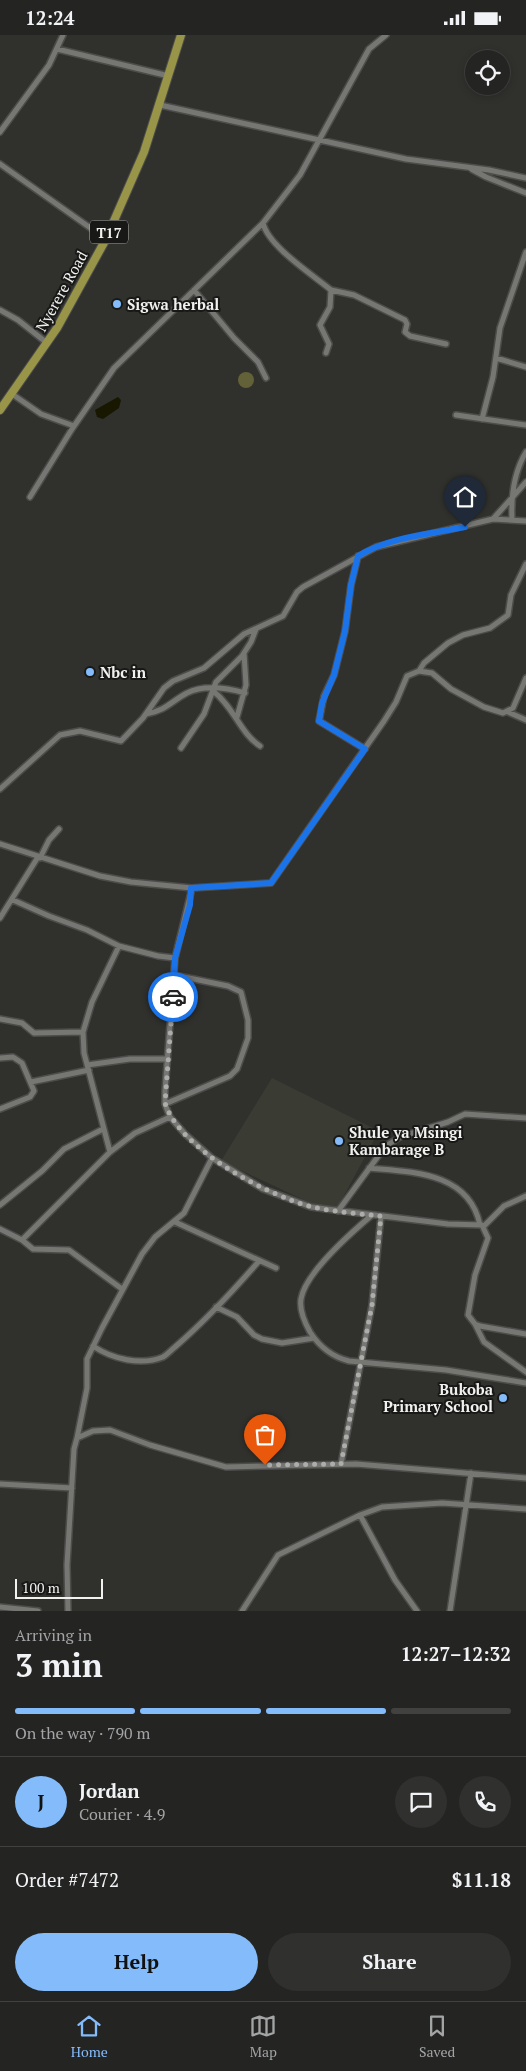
<!DOCTYPE html>
<html lang="en">
<head>
<meta charset="utf-8">
<style>
  body { margin:0; font-family:"PT Serif",serif; background:#30302f; color:#f1f3f6; height:100vh; display:flex; flex-direction:column; font-size:19px; white-space:nowrap }
  * { box-sizing:border-box; margin:0 }
  p { font-size:16px; color:#a3a4a5 }
  .icon { flex:none; width:28px; height:28px; fill:none; stroke:currentColor; stroke-width:2; stroke-linecap:round; stroke-linejoin:round }
  .map { position:relative; height:1576px; overflow:hidden }
  .sheet { display:flex; flex-direction:column; background:#242422; flex:1 }
  .sheet>* { flex:none }
  .fabs { position:absolute; left:465px; top:15px; display:grid; gap:10px }
  .fabs a { display:grid; place-items:center; width:45px; height:45px; border-radius:50%; background:#242422; box-shadow:0 2px 8px #0003,0 0 0 1px #414140; font-size:25px }
  .scale { position:absolute; left:15px; bottom:12px; width:88px; box-sizing:border-box; padding-left:5px; border:2px solid #f1f1ef; border-top:0; font-size:14px; line-height:18px; white-space:nowrap; color:#f1f1ef; -webkit-text-stroke:4px #181817; paint-order:stroke }
  .pin { position:absolute; display:grid; place-items:center; width:42px; height:42px; color:#fff; margin:-51px -21px; border-radius:50% 50% 50% 0; rotate:-45deg; box-shadow:0 0 5px #0007 }
  .pin .icon { rotate:45deg }
  .courier { position:absolute; display:grid; place-items:center; width:50px; height:50px; margin:-25px; border:4px solid #1a73e8; border-radius:50%; background:#fff; color:#222; box-shadow:0 1px 6px #0007 }
  .summary em { font-style:normal; font-weight:700 }
  .summary div { display:flex; flex-direction:column-reverse }
  .summary { display:flex; align-items:center; justify-content:space-between; height:85px; padding:0 15px }
  h1 { font-size:32px; font-weight:700; line-height:38px }
  .bar { display:grid; grid-template-columns:repeat(4,1fr); gap:8px 5px; align-content:center; height:60px; padding:0 15px }
  .bar i { height:6px; border-radius:4px; background:#414140 }
  .bar .active { background:#84bcfb }
  .bar p { grid-column:span 4 }
  .line { display:flex; align-items:center; gap:12px; padding:0 15px; border-top:1px solid #414140 }
  .line div { flex:1 }
  .round { display:grid; place-items:center; flex:none; width:52px; height:52px; border-radius:26px; background:#30302f }
  .primary-button { display:flex; gap:10px; margin-top:auto; padding:10px 15px }
  .primary-button a { flex:1; height:58px; border-radius:30px; background:#84bcfb; color:#111; font-size:20px; font-weight:700; line-height:58px; text-align:center }
  .primary-button a+a { background:#30302f; color:#f1f3f6 }
  .status { display:flex; justify-content:space-between; align-items:center; height:35px; padding:0 25px; background:#242422; direction:ltr }
  .status svg { height:14px; fill:currentColor }
  .dock { display:flex; justify-content:space-around; align-items:center; height:70px; border-top:1px solid #414140; background:#242422; font-size:14px; color:#a3a4a5 }
  .dock a { display:grid; justify-items:center; gap:2px }
  .dock .active { color:#84bcfb }
  .map>svg:first-child { display:block }
</style>
</head>
<body>
<div class="status"><b>12:24</b><svg viewBox="0 0 49 12"><path d="M0 12V9h3v3zM5 12V6h3v6zM10 12V3h3v9zM15 12V0h3v12zM26 1h20v11H26zM47 4h2v5h-2z"/></svg></div>
<div class="map">
<svg width="526" height="1576" viewBox="0 0 526 1576">
  <rect width="100%" height="100%" fill="#30302d"/>
  <path fill="#3a3b32" d="M272 1043 379 1096 334 1179 221 1126Z"/>
  <path fill="#626137" d="M238 345a8 8 0 1 1 16 0a8 8 0 1 1-16 0Z"/>
  <path fill="#181700" d="M118 362 121 365 119 373 103 384 97 382 95 375Z"/>
  <g fill="none" stroke-linecap="round" stroke-linejoin="round">
    <g stroke="#4c4c4a" stroke-width="8">
      <path id="street" d="M57 14 169 41
        M160 70 406 124 489 135 526 143
        M0 97 49 30 63 0
        M0 129 106 204
        M471 134 486 142 526 158
        M263 188C268 211 313 240 331 255L330 272 320 290 329 309 326 318
        M194 255 234 303 258 327 266 343
        M331 255 354 260 405 285 407 289 405 297 410 301 446 309
        M0 275 18 285 47 308
        M496 323 526 332
        M12 359 41 379 74 391
        M456 380 526 390
        M482 384 493 342 500 293 526 217
        M30 462 72 394 114 333 263 188 300 140 369 14 386 0
        M493 484 526 447
        M512 484C511 461 514 437 526 417
        M358 521 351 550 345 596 334 640 324 661 319 686 365 714
        M419 636 424 628 448 608 463 600 490 593 508 580 511 560 526 529
        M213 656C234 672 240 698 260 711
        M508 677 526 685
        M146 679C167 675 170 667 187 658 205 649 227 653 245 658
        M237 682 246 650 244 618
        M181 713 204 679 216 647 242 621 251 607 256 594
        M0 754 60 700 80 696 121 706 143 683 164 653 173 646 204 633 244 599 283 581 297 557 303 552 376 512 493 484 526 486
        M0 809 100 841 131 847 192 853 175 923 165 1056V1069L170 1082 185 1099 212 1123 263 1154 311 1172 326 1174 448 1189 482 1190 488 1203 475 1240 468 1280 475 1289 480 1291 526 1299
        M40 823 49 805 59 794
        M191 853 271 848 384 686 396 667 407 641 419 636 432 638 451 654 484 672 503 678 513 673 526 643
        M13 865 49 881 87 895 119 911 158 921 175 923
        M0 883 38 822
        M0 984 22 988 34 998 83 997
        M0 1023 13 1022 22 1028 34 1056 30 1062 0 1074
        M87 1030 130 1024H168
        M31 1047 89 1035
        M165 1069 230 1041 237 1034 248 1003V985L241 957 228 951 174 940
        M110 1117 84 1018 83 997 92 967 119 911
        M369 1133C412 1137 469 1137 480 1190
        M0 1170 42 1136 64 1114 103 1094
        M338 1176 379 1120 389 1109 400 1102 448 1087 465 1079 526 1083
        M372 1180C352 1197 305 1238 301 1264 299 1276 305 1288 310 1297 319 1311 333 1322 349 1326L446 1335 526 1348
        M175 1187 276 1233
        M483 1192 504 1171 526 1161
        M0 1194 22 1205 33 1214 69 1215 122 1254
        M22 1205 110 1117 135 1098 170 1082
        M216 1272 237 1282 254 1300 262 1304 282 1308 314 1303
        M475 1289 484 1307 526 1337
        M93 1311C112 1324 141 1331 163 1322 168 1319 171 1315 175 1312 205 1286 233 1256 259 1226
        M77 1403 87 1353V1324L102 1293 142 1219 155 1202 184 1178 212 1123
        M341 1429 372 1270 381 1181
        M0 1449 72 1453
        M360 1480 395 1545 417 1576
        M0 1572 38 1576
        M68 1576 67 1530 74 1414 77 1403 93 1396 110 1395 150 1410 226 1432 356 1429 526 1443
        M242 1576 278 1520 360 1480 382 1472 442 1468 526 1474
        M450 1576 471 1438"/>
    </g>
    <g stroke="#4c4c4a" stroke-width="10">
      <path id="primary" d="M0 375 57 293 106 204 144 117 181 0"/>
    </g>
    <use href="#street" stroke="#767673" stroke-width="5"/>
    <use href="#primary" stroke="#989548" stroke-width="8"/>
  </g>
  <g fill="none" stroke-linecap="round" stroke-linejoin="round">
    <path stroke="#adadab" stroke-width="5" stroke-dasharray="0 9" d="M173 962 165 1068C180 1115 267 1160 312 1172 335 1177 359 1179 381 1181L372 1270 341 1429 265 1430"/>
    <path stroke="#1a73e8" stroke-width="6" d="M173 962 175 923 190 870 191 853 271 848 365 714 319 686 322 668 334 640 345 596 351 550 358 521C389 502 430 499 465 492"/>
  </g>
  <g fill="#84bcfb" stroke="#181817" stroke-width="2">
    <circle cx="117" cy="269" r="5"/>
    <circle cx="90" cy="637" r="5"/>
    <circle cx="339" cy="1106" r="5"/>
    <circle cx="503" cy="1363" r="5"/>
  </g>
  <g text-anchor="middle" dominant-baseline="central" stroke-width="4" stroke-linejoin="round" paint-order="stroke">
    <rect fill="#181817" stroke="#b0b0ae" stroke-width="1" x="90" y="185.5" width="38" height="23" rx="4"/>
    <g font-size="14" font-weight="bold" fill="#f1f1ef">
      <text x="109" y="197">T17</text>
    </g>
    <g font-size="15" fill="#f1f1ef" stroke="#181817">
      <text transform="translate(61 256) rotate(-61)">Nyerere Road</text>
    </g>
    <g font-size="15" font-weight="bold" fill="#f1f1ef" stroke="#181817" text-anchor="start">
      <text x="127" y="269">Sigwa herbal</text>
      <text x="100" y="637">Nbc in</text>
      <text x="349" y="1097">Shule ya Msingi<tspan x="349" dy="17">Kambarage B</tspan></text>
      <text x="493" y="1354" text-anchor="end">Bukoba<tspan x="493" dy="17">Primary School</tspan></text>
    </g>
  </g>
</svg>
<div class="fabs">
<a><svg class="icon" aria-label="locate" viewBox="0 0 24 24"><circle cx="12" cy="12" r="6"/><path d="M12 2v4M12 18v4M2 12h4M18 12h4"/></svg></a>
</div>
<div class="scale">100 m</div>
<div class="pin" style="left:265px;top:1430px;background:#ea580c"><svg class="icon" aria-label="bag" viewBox="0 0 24 24"><path d="M5 8h14l-1 12H6zM9 8a3 3 0 0 1 6 0"/></svg></div>
<div class="pin" style="left:465px;top:492px;background:#1f2937"><svg class="icon" aria-label="home" viewBox="0 0 24 24"><path d="M3 11l9-7 9 7M6 9v11h12V9"/></svg></div>
<div class="courier" style="left:173px;top:962px"><svg class="icon" aria-label="car" viewBox="0 0 24 24"><path d="M5 17H2v-5l4-1 3-4h7l3 4 3 1v5h-3M9 17h6M6 11h13"/><circle cx="7" cy="17" r="2"/><circle cx="17" cy="17" r="2"/></svg></div>
</div>
<section class="sheet">
<div class="summary"><div><h1>3 min</h1><p>Arriving in</p></div><em>12:27–12:32</em></div>
<div class="bar"><i class="active"></i><i class="active"></i><i class="active"></i><i></i><p>On the way · 790 m</p></div>
<div class="line" style="height:90px"><b class="round" style="background:#84bcfb;color:#111">J</b><div><b>Jordan</b><p>Courier · 4.9</p></div><a class="round"><svg class="icon" aria-label="chat" viewBox="0 0 24 24"><path d="M4 5h16v11H9l-5 4z"/></svg></a><a class="round"><svg class="icon" aria-label="phone" viewBox="0 0 24 24"><path d="M5 4h4l2 5-3 2q2 4 5 5l2-3 5 2v4C11 20 4 13 5 4z"/></svg></a></div>
<div class="line" style="height:65px"><div>Order #7472</div><b>$11.18</b></div>
<div class="primary-button"><a>Help</a><a>Share</a></div>
</section>
<nav class="dock">
<a class="active"><svg class="icon" aria-label="home" viewBox="0 0 24 24"><path d="M3 11l9-7 9 7M6 9v11h12V9"/></svg>Home</a>
<a><svg class="icon" aria-label="map" viewBox="0 0 24 24"><path d="M3 6l6-2 6 2 6-2v14l-6 2-6-2-6 2zM9 4v14M15 6v14"/></svg>Map</a>
<a><svg class="icon" aria-label="saved" viewBox="0 0 24 24"><path d="M7 4h10v16l-5-4-5 4z"/></svg>Saved</a>
</nav>
</body>
</html>
